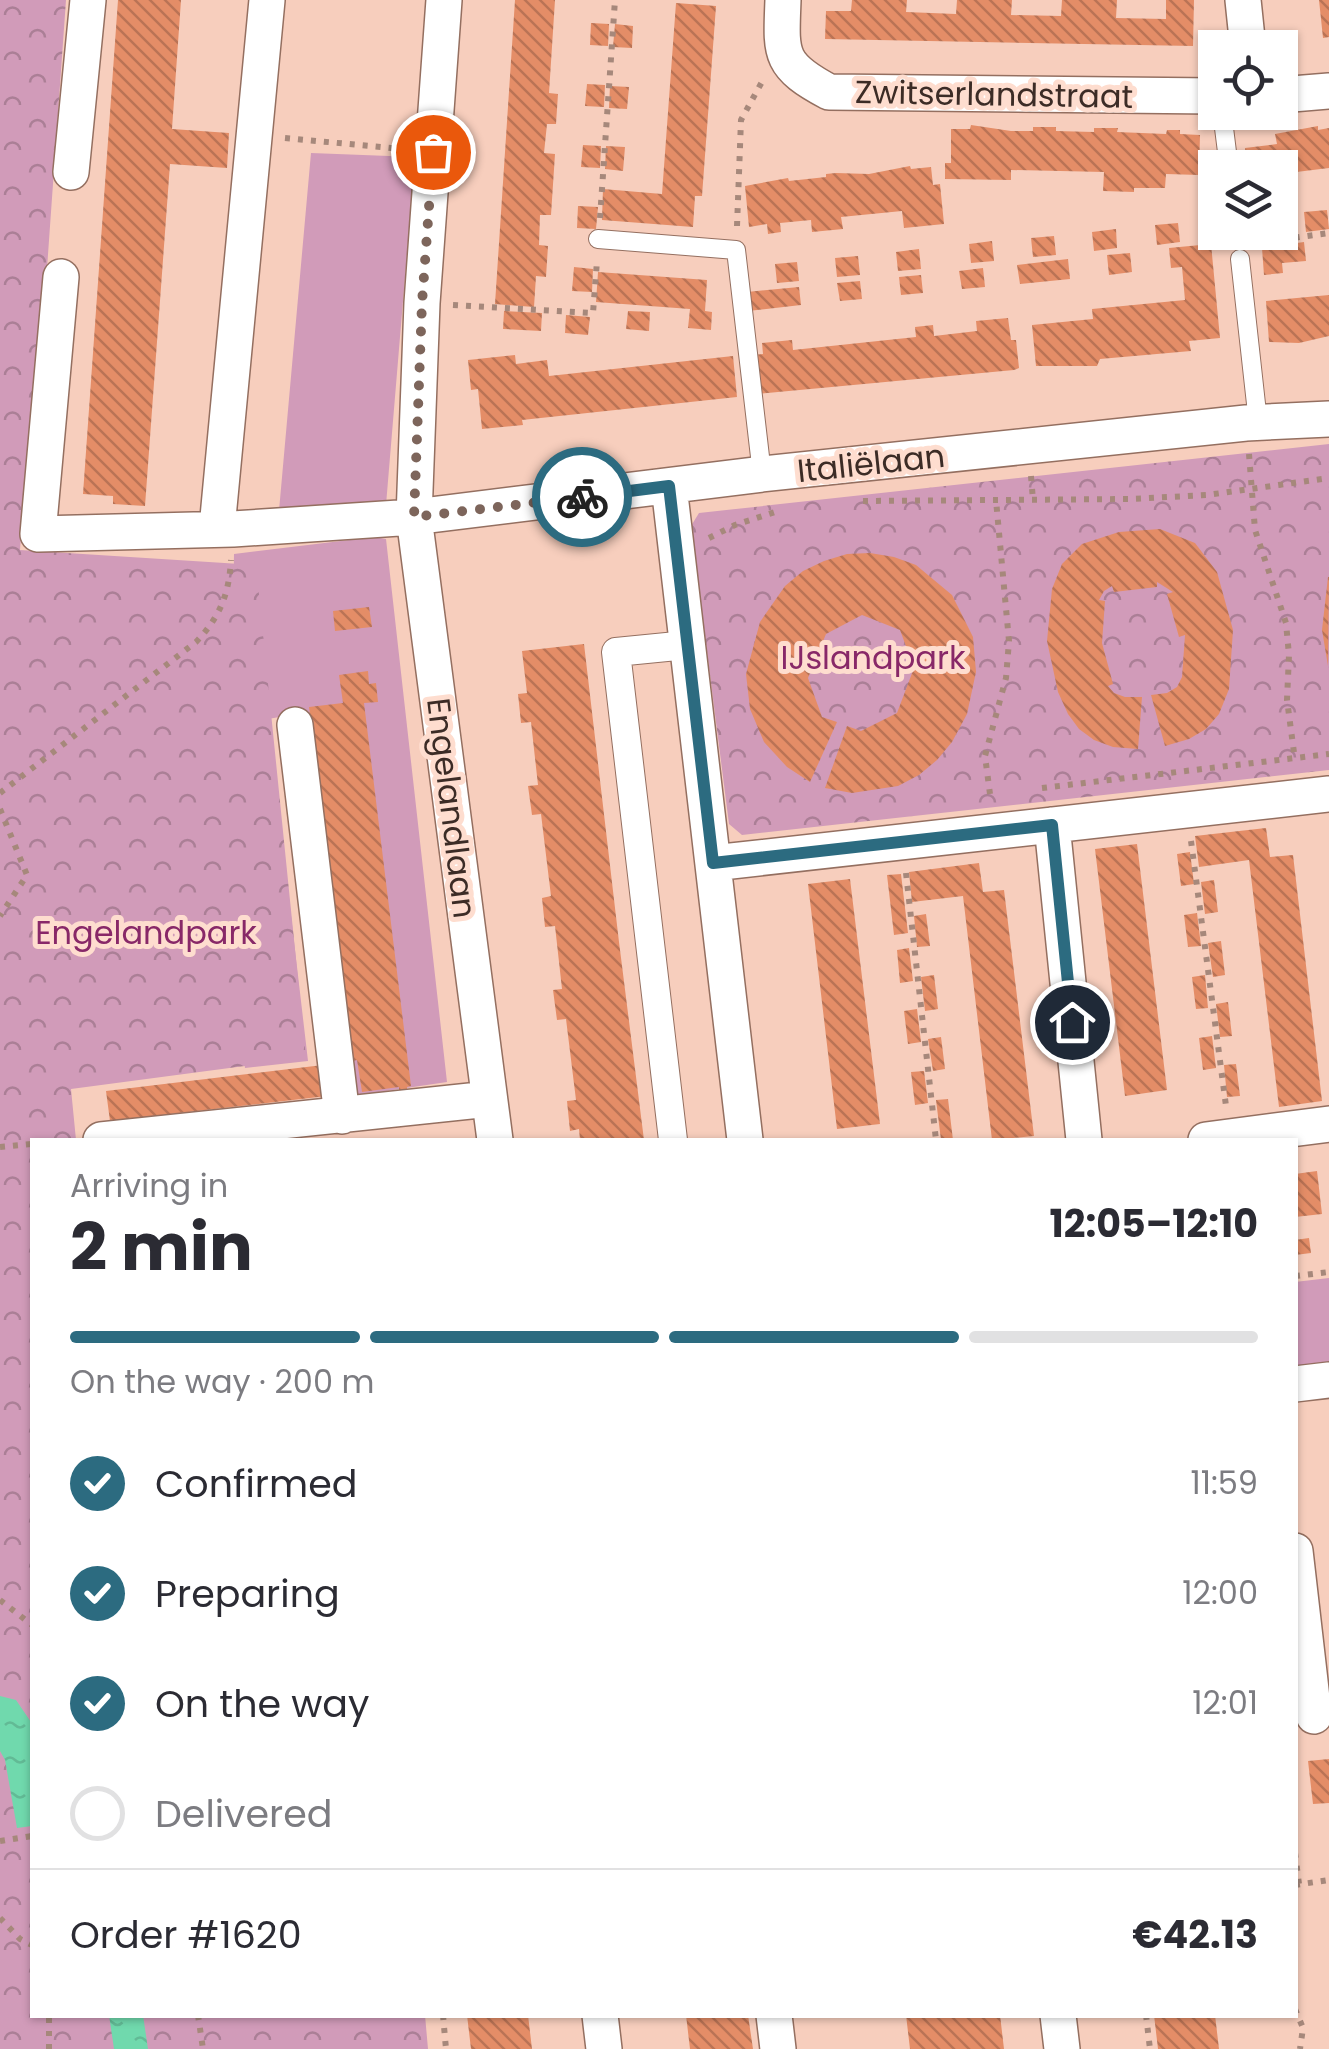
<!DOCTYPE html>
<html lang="en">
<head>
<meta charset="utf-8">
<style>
  body { margin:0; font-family:Poppins,sans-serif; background:#f7f7f7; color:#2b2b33; height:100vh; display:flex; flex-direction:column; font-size:38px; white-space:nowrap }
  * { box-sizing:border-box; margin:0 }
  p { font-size:32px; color:#7c7c81 }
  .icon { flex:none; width:55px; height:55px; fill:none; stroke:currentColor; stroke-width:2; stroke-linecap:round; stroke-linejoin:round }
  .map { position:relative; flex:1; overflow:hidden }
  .side { position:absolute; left:30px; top:1138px; width:1268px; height:880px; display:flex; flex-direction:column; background:#fff; border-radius:0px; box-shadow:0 2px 8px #0004 }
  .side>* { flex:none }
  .fabs { position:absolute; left:1198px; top:30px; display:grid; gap:20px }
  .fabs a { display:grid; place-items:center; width:100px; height:100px; border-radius:0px; background:#fff; box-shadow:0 2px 8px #0004; font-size:50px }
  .pin { position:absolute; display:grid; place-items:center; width:85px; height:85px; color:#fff; margin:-42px; border:5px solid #fff; border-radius:50%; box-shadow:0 2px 10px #0007 }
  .courier { position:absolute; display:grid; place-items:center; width:100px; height:100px; margin:-50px; border:8px solid #2c6b80; border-radius:50%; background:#fff; color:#222; box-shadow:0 2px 12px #0007 }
  .summary em { font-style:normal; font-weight:700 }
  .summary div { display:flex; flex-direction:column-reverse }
  .summary { display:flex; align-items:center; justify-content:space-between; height:170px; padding:0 40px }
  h1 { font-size:65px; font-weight:700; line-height:75px }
  .bar { display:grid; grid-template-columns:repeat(4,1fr); gap:15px 10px; align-content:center; height:120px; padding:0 40px }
  .bar i { height:12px; border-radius:8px; background:#e1e1e2 }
  .bar .current { background:#2c6b80 }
  .bar p { grid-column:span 4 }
  .line { display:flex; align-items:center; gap:25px; padding:0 40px; border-top:2px solid #e1e1e2 }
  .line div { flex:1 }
  ol { padding:0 40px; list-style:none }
  li { display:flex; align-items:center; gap:30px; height:110px }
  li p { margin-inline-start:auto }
  li .icon { padding:10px; border-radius:50%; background:#2c6b80; color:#fff; stroke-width:4 }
  li:last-child { color:#7c7c81 }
  li i { width:55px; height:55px; border:5px solid #e1e1e2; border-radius:50% }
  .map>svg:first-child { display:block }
</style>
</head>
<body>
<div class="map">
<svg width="1329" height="2049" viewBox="0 0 1329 2049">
  <defs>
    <pattern id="forest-crowns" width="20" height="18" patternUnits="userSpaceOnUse" patternTransform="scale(2.5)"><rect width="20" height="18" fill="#d19bb9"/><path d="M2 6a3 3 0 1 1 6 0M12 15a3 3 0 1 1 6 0" fill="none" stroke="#ab7f96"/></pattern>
    <pattern id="water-ripples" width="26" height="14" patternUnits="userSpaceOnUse" patternTransform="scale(2.5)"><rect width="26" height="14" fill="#70d9ad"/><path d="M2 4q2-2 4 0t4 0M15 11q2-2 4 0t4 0" fill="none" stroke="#62ba95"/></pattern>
    <pattern id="building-back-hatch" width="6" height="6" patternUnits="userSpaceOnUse" patternTransform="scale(2.5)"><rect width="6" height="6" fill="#e48d67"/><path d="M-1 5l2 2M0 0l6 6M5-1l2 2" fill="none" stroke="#ba7355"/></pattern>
  </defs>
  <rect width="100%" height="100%" fill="#f7cebd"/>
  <path fill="#d19bb9" d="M311 153 415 157 386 505 278 522Z
    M374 537 386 539 447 1082 352 1096 308 712 268 719 308 1061 245 1068 228 956 234 554Z
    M1329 1278V1363L1295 1367V1282Z"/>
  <path fill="url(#forest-crowns)" d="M0 0H66L30 509H23L20 550 256 565 306 1058 71 1089 76 1140H32V2015H425L428 2049H0Z
    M1329 444V770L742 835 729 824 691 526 699 513Z"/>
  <path fill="url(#water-ripples)" d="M0 1696 16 1700 31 1722 32 1734V1826L17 1828 5 1760 0 1751Z
    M109 2015H143L148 2049H114Z"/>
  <path fill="url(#building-back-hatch)" d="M118 0H181L172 129 229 133 227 168 170 164 145 506 113 504V496L83 494Z
    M515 0H555L549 93 558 94 556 124H547L544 153 555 154 551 215H540L539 245 548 246 546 277 536 276 534 307 495 304Z
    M852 0H907L906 12 956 14 957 0H1012L1011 15 1061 16 1062 0H1117L1116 18 1166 19V0H1194L1193 46 825 39 826 11H851Z
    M1319 0H1329V37L1323 38Z
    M676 3 716 6 702 196H695L693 227 602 220 603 189 662 194Z
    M591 23 609 24 608 46 590 45Z
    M615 24 633 26 632 48 613 47Z
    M587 84 605 85 604 107 585 106Z
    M610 86 629 87 627 109 609 108Z
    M971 125 1011 131H1033V127H1056V131L1094 132V128H1118L1117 132 1166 134 1167 130H1180V134L1200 135 1199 175 1166 174 1165 188H1134V192L1103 191 1104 172 1011 170V180L945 179V163H951V129H970Z
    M1318 126V130L1329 128V168L1280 174V168L1247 166 1245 148 1277 144 1275 134Z
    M583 145 601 146 600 168 581 167Z
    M606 146 625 147 623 171 605 169Z
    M910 166 911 169 931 167 933 185 940 184 944 224 904 228 902 211 841 217 843 229 812 232 811 220 780 223 781 232 768 234 767 224 749 227 745 186 788 178 789 181 826 177V174L836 173 869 174Z
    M1280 199H1283L1287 238 1256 241 1255 232H1280Z
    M578 206 598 207 596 229 577 228Z
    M1327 210 1329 229 1306 232 1304 212Z
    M1178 223 1180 242 1157 245 1155 225Z
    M1116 229 1117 248 1094 251 1092 232Z
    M1054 236 1056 255 1033 257 1031 238Z
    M992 241 994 261 971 263 969 244Z
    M1304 242 1306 261 1282 263 1283 273 1264 275 1262 248Z
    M1211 244 1220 338 1189 341 1191 351 1100 359 1097 366H1036L1032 325 1093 319 1092 309 1185 300 1182 267 1171 268 1169 248Z
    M919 249 921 269 898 271 896 252Z
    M1130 253 1132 272 1109 275 1107 255Z
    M858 256 860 275 837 277 835 258Z
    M1068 259 1070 279 1020 284 1017 265Z
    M797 262 799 281 777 283 775 264Z
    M574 267 593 269 592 292 572 291Z
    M983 268 985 287 962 289 959 271Z
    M598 272 707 280 705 311 712 312 711 330 688 328 690 309 596 302Z
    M921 275 923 293 901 295 899 277Z
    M860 281 862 299 840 301 837 283Z
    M799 287 801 305 748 311 747 292Z
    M1329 295V336L1299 343 1269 342 1266 301Z
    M504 311 542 313 541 331 503 329Z
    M628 311 650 312 649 331 626 329Z
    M566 315 590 317 588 335 565 333Z
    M1008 318 1011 340H1016L1019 368 1014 370 757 394 753 355 763 354 762 343 792 340 793 350 916 337 915 327 933 325 934 336 977 331 976 321Z
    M515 355 516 364 547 360 549 376 733 356 737 397 522 420 523 425 482 429 478 389 471 390 468 360Z
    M1160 529 1195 543 1217 572 1233 630 1229 689 1219 714 1206 729 1189 739 1165 746 1151 695 1167 693 1177 687 1182 677 1185 635 1179 637 1167 594 1173 592 1157 582V587L1114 592 1112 586 1104 591 1099 600 1105 601 1102 643 1113 684 1108 686 1114 693 1125 697H1142L1138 749 1113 747 1094 740 1079 729 1068 714 1058 692 1047 641 1052 589 1062 564 1082 544 1119 532Z
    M870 553 894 557 916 565 952 595 973 637 976 672 967 714 952 742 937 760 919 775 898 786 852 793 825 788 847 726 861 731 897 713 914 668 900 630 862 615 826 634 808 678 822 717 837 722 810 782 787 767 764 742 750 709 746 674 760 622 785 586 803 571 824 561 847 554Z
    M1328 577H1329L1328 666 1322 630Z
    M369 607 372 627 335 631 333 611Z
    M584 644 619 942 644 1140H580L579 1129 570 1131 567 1101 576 1100 566 1019 557 1020 553 990 562 989 555 926 545 927 542 898 551 896 541 814 532 815 528 786 538 785 531 722 521 723 518 694 527 693 522 651Z
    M368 671 369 684 376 683 378 702 364 703 411 1086 407 1087V1090L399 1091V1087L362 1092 357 1060 353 1061 309 707 343 703 339 675Z
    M1266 828 1270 857 1293 855 1322 1101 1279 1107 1249 860 1199 867 1195 836Z
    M1137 844 1167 1090 1125 1096 1095 849Z
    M1190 852 1194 884 1181 886 1177 854Z
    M979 863 983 892 1004 890 1034 1136 992 1140 963 896 912 902 909 872Z
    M901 874 908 933 894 935 887 875Z
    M850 879 880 1124 837 1129 808 884Z
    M1214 880 1218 912 1205 914 1201 882Z
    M1197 913 1201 946 1188 947 1184 915Z
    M926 914 930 946 917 947 914 916Z
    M1221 941 1225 975 1213 977 1208 943Z
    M909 948 913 981 900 983 897 950Z
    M934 975 938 1009 925 1011 921 977Z
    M1205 975 1208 1008 1196 1009 1192 977Z
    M1228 1002 1232 1036 1220 1037 1216 1004Z
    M917 1009 921 1042 908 1044 904 1011Z
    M1212 1036 1216 1068 1203 1070 1199 1038Z
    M941 1037 945 1069 933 1071 928 1039Z
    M1236 1064 1240 1096 1227 1097 1224 1065Z
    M323 1065 327 1096 110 1121 106 1091Z
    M924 1071 928 1103 915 1105 911 1072Z
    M948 1099 953 1140H941L936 1100Z
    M1317 1171 1322 1214 1295 1217V1174Z
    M1309 1238 1311 1253 1295 1255V1240Z
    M1329 1759V1803L1313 1804 1308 1761Z
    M467 2015H528L532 2049H471Z
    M686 2015H748L753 2049H690Z
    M906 2015H1000L1004 2049H910Z
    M1154 2015H1215L1219 2049H1158Z"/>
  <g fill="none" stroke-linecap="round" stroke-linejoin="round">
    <g stroke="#946f60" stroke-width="20">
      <path id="service" d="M1222 112 1229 168
        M598 239 736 250 762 474
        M1240 259 1258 422"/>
    </g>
    <g stroke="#946f60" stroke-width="30">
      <path id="pedestrian" d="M673 1140 616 652 687 645"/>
    </g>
    <g stroke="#946f60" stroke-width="38">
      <path id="minor" d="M444 0 422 303 414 517 495 1140
        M783 0C781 54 778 65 829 92L1215 96
        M1243 0 1248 48
        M1280 95 1329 91
        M71 172 88 0
        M61 277 38 534 233 529 414 517 762 474 1246 423 1329 419
        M669 486 745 1140
        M217 528 267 0
        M295 725 342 1116
        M1052 825 1084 1140
        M713 863 1329 794
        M101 1140 489 1099
        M1206 1140 1329 1124
        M1295 1384 1329 1380
        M1295 1551 1314 1716
        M600 2015 604 2049
        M774 2015 778 2049
        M1058 2015 1062 2049"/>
    </g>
    <path stroke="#a6887b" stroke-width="6" stroke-dasharray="5 8" stroke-linecap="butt" d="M285 138 402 149
      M600 218 615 0
      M737 226 741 120 763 80
      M1256 243 1329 233
      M453 305 593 313 597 261
      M1249 454 1255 530 1286 623 1289 655 1287 700 1295 760
      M1031 476 1033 500
      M863 501 1129 499 1207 495 1329 478
      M709 538 735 525 781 510
      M1042 788 1329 754
      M0 793 196 642C220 617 229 594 231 560
      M990 794 985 756 1006 678 1009 641 996 500
      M0 809 27 875 0 916
      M1191 841 1226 1106
      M906 873 936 1140
      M0 1147 32 1144
      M1295 1276 1329 1272
      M0 1600 32 1625
      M0 1841 32 1836
      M1295 1853 1299 1884
      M1295 1885 1329 1880
      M0 1918 20 1939 32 1945
      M1295 2009 1303 2028 1300 2049
      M198 2015 203 2049
      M443 2015 446 2049
      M1146 2015 1150 2049
      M49 2049V2015"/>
    <use href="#service" stroke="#fff" stroke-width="18"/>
    <use href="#pedestrian" stroke="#fff" stroke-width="28"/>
    <use href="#minor" stroke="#fff" stroke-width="35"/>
  </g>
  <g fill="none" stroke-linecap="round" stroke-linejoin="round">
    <path stroke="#7d655b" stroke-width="10" stroke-dasharray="0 18" d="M433 152 422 303 414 517 582 497"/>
    <path stroke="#2c6b80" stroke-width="12" d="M582 497 669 486 713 863 1052 825 1072 1022"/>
  </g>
  <g text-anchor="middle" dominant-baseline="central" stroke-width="10" stroke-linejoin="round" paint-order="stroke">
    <g font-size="32" fill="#3c2c26" stroke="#feddcf">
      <text transform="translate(994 94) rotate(1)">Zwitserlandstraat</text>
      <text transform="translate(871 463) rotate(-6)">Italiëlaan</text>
      <text transform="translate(452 808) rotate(83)">Engelandlaan</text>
    </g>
    <g font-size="32" fill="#882868" stroke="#feddcf">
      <text x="873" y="657">IJslandpark</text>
      <text x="146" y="932">Engelandpark</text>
    </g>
  </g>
</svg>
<div class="fabs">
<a><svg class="icon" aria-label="locate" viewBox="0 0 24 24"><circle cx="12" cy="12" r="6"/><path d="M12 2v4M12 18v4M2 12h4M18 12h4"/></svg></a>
<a><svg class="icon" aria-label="layers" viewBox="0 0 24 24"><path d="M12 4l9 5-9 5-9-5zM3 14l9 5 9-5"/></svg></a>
</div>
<div class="pin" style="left:433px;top:152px;background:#ea580c"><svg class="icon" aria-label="bag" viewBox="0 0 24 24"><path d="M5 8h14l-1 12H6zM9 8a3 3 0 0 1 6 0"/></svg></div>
<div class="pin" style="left:1072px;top:1022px;background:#1f2937"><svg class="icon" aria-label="home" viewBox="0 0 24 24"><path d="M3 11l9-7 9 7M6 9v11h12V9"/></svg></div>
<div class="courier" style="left:582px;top:497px"><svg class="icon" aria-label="bike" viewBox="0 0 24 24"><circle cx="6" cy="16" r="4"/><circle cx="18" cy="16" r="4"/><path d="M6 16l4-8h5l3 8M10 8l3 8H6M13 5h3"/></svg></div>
<section class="side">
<div class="summary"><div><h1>2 min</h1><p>Arriving in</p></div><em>12:05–12:10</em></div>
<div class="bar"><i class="current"></i><i class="current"></i><i class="current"></i><i></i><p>On the way · 200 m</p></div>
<ol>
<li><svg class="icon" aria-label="check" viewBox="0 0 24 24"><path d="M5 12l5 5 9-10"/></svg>Confirmed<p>11:59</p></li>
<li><svg class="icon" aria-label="check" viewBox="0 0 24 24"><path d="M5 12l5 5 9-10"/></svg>Preparing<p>12:00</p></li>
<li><svg class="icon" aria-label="check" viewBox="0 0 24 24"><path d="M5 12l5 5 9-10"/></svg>On the way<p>12:01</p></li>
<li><i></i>Delivered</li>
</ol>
<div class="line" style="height:130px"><div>Order #1620</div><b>€42.13</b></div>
</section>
</div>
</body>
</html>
